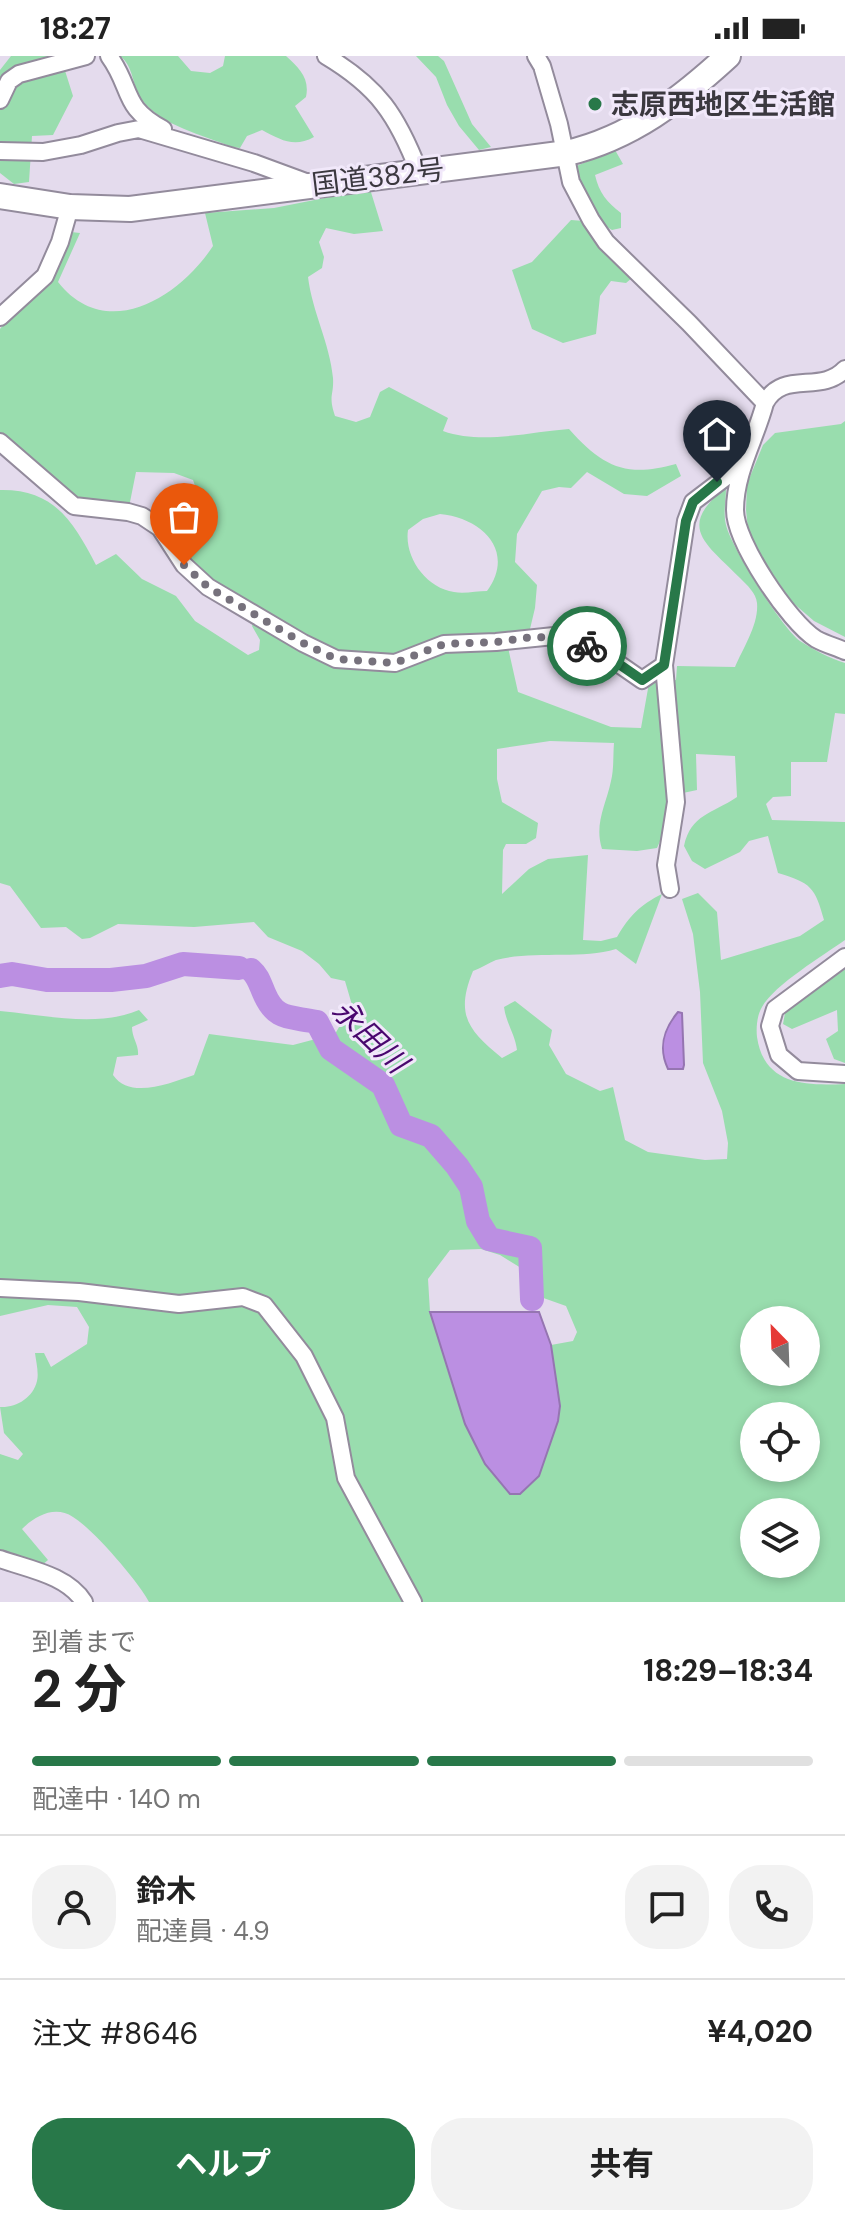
<!DOCTYPE html>
<html lang="ja">
<head>
<meta charset="utf-8">
<style>
  body { margin:0; font-family:"DM Sans","Noto Sans JP",sans-serif; background:#f2f2f2; color:#222; height:100vh; display:flex; flex-direction:column; font-size:30px; white-space:nowrap }
  * { box-sizing:border-box; margin:0 }
  p { font-size:26px; color:#767676 }
  .icon { flex:none; width:44px; height:44px; fill:none; stroke:currentColor; stroke-width:2; stroke-linecap:round; stroke-linejoin:round }
  .map { position:relative; height:1546px; overflow:hidden }
  .panel { display:flex; flex-direction:column; background:#fff; flex:1 }
  .panel>* { flex:none }
  .needle { width:52px; rotate:337deg }
  .buttons { position:absolute; left:740px; top:1250px; display:grid; gap:16px }
  .buttons a { display:grid; place-items:center; width:80px; height:80px; border-radius:50%; background:#fff; box-shadow:0 4px 12px #0003; font-size:40px }
  .pin { position:absolute; display:grid; place-items:center; width:68px; height:68px; color:#fff; margin:-82px -34px; border-radius:50% 50% 50% 0; rotate:-45deg; box-shadow:0 0 8px #0007 }
  .pin .icon { rotate:45deg }
  .courier { position:absolute; display:grid; place-items:center; width:80px; height:80px; margin:-40px; border:6px solid #287849; border-radius:50%; background:#fff; color:#222; box-shadow:0 2px 10px #0007 }
  .headline em { font-style:normal; font-weight:700 }
  .headline div { display:flex; flex-direction:column-reverse }
  .headline { display:flex; align-items:center; justify-content:space-between; height:136px; padding:0 32px }
  h1 { font-size:52px; font-weight:700; line-height:60px }
  .bar { display:grid; grid-template-columns:repeat(4,1fr); gap:12px 8px; align-content:center; height:96px; padding:0 32px }
  .bar i { height:10px; border-radius:6px; background:#e0e0e0 }
  .bar .selected { background:#287849 }
  .bar p { grid-column:span 4 }
  .line { display:flex; align-items:center; gap:20px; padding:0 32px; border-top:2px solid #e0e0e0 }
  .line div { flex:1 }
  .round { display:grid; place-items:center; flex:none; width:84px; height:84px; border-radius:32px; background:#f2f2f2 }
  .primary-button { display:flex; gap:16px; margin-top:auto; padding:16px 32px }
  .primary-button a { flex:1; height:92px; border-radius:32px; background:#287849; color:#fff; font-size:32px; font-weight:700; line-height:92px; text-align:center }
  .primary-button a+a { background:#f2f2f2; color:#222 }
  .status { display:flex; justify-content:space-between; align-items:center; height:56px; padding:0 40px; background:#fff; direction:ltr }
  .status svg { height:22px; fill:currentColor }
  .map>svg:first-child { display:block }
</style>
</head>
<body>
<div class="status"><b>18:27</b><svg viewBox="0 0 49 12"><path d="M0 12V9h3v3zM5 12V6h3v6zM10 12V3h3v9zM15 12V0h3v12zM26 1h20v11H26zM47 4h2v5h-2z"/></svg></div>
<div class="map">
<svg width="845" height="1546" viewBox="0 0 845 1546">
  <rect width="100%" height="100%" fill="#e4dbed"/>
  <path fill="#99ddae" fill-rule="evenodd" d="M11 0H66L61 2 73 40 53 79 32 80 29 126 14 128 0 117V14Z
    M120 0H178L191 15 210 17 223 10 225 0H286C299 12 310 22 306 41L295 50 314 81C294 92 281 84 262 74L247 80 240 92 232 91C203 79 162 70 142 44 132 31 134 10 120 0Z
    M416 0H438L444 5 472 68 491 91 479 94 459 70 447 49 436 21Z
    M615 94 623 108 595 119C599 137 607 146 621 157V172L612 174 602 168 574 111Z
    M370 133 383 175 354 178 326 172 319 186 324 201 322 212 308 221C312 255 330 288 333 322 334 340 328 339 335 360L356 366 370 361 380 336 389 331 448 362 443 375C482 389 528 376 569 373 603 411 626 422 676 408L681 420 647 440 624 438 587 416 571 432 559 431 542 435 517 478 515 506 537 529 535 552 530 573 505 578 518 636 611 671 641 672 649 627 676 624 677 610 735 611C743 592 759 568 757 547 756 537 747 529 740 522 707 488 675 471 726 432 726 444 723 457 726 469 731 491 782 572 800 585 814 594 829 602 845 607V658L835 657 827 706H791V740L773 741 766 748 772 764 845 766V884C824 899 774 929 762 951 757 959 756 972 757 981 764 1029 805 1030 845 1028V1546H149C139 1526 92 1472 73 1461 55 1449 35 1460 22 1473L48 1504 41 1510 0 1494V1398L18 1404 23 1398 4 1377 0 1351C16 1352 33 1342 37 1325 39 1317 36 1305 35 1297H44L51 1311 87 1288 89 1271 77 1251 48 1249 0 1260V955C45 959 97 972 139 954L148 964 132 971C132 982 139 989 138 999L117 1001 113 1019C130 1044 170 1027 194 1019L209 978 293 989 335 978 352 949 345 925 331 922 319 908 302 895 268 881 254 866 194 871 118 868 90 882 82 883 66 871 41 872 10 830 0 827V434C54 433 73 465 96 509L116 498 142 523 176 540 195 565 248 599 259 594 260 584 252 570 258 554C220 531 173 509 172 458L196 454 200 444 193 424 174 417 136 416 129 451 78 444 0 377V273L71 176 80 177 58 226C106 287 179 242 213 190L205 157 274 152ZM440 458C482 462 516 495 487 535 477 535 464 538 454 536 426 532 404 501 408 474L423 463ZM550 685 614 687C613 699 614 713 611 725 606 749 594 768 602 793L637 795 657 792 664 776 669 740 697 734 696 698 735 700 737 741C712 758 691 758 684 790L692 805 705 813 740 796 749 785 768 780 778 817C811 827 815 831 824 864L800 880 721 904 717 856 698 837 682 843 693 878 700 936 703 1007 722 1055 728 1087 727 1103 705 1104 648 1096 625 1084 613 1031 600 1035 566 1018 549 989 552 974 515 945 504 951C506 967 515 978 517 994L502 1002C468 974 455 959 473 915 481 912 489 907 496 904 533 894 579 904 616 893L636 908 662 838C640 849 630 859 617 881L601 885 583 884 588 799 548 803 529 813 502 838 503 794 506 788H526L536 782 538 767 502 746 497 723V693ZM481 1193 500 1199 534 1220 535 1239 566 1250 577 1276 573 1285 551 1289 560 1350 558 1365 451 1325 430 1256 428 1223 450 1194ZM754 1264H806V1316H754ZM754 1360H806V1412H754ZM754 1456H806V1508H754Z
    M571 164 584 165 632 222 626 227 611 225 600 240 596 278 563 287 532 273 512 214 532 206Z
    M845 365V581L814 565 792 546 749 484 746 454 747 428 763 389 775 377 841 368Z
    M845 913V1007L834 1003 826 983 838 975 837 954 792 973 783 968 785 957Z"/>
  <path fill="#bb8fe2" stroke="#9575b1" stroke-width="2" d="M678 956 682 957 684 1009 683 1013H668C658 992 663 974 678 956Z
    M430 1256H539L551 1289 560 1350 558 1365 539 1420 520 1438H510L485 1408 465 1368Z"/>
  <g fill="none" stroke-linecap="round" stroke-linejoin="round">
    <path stroke="#bb8fe2" stroke-width="24" d="M251 914C258 920 260 928 264 937 276 965 289 960 317 966L331 993 383 1029 401 1069 431 1080 457 1110 471 1131 478 1165 489 1183 530 1192 532 1243
      M0 920 12 918 47 924H111L146 920 183 908 239 912"/>
    <g stroke="#938b9c" stroke-width="20">
      <path id="minor" d="M109 0C133 33 121 51 163 73
        M326 0C378 31 397 59 419 116
        M536 0 542 10 559 68 571 126 591 164 606 186 689 267 765 347C756 382 735 416 735 454 735 486 789 566 816 583 825 588 836 591 845 595
        M0 44 9 25 19 18 86 0
        M0 95 43 96 81 89 118 77 139 73 254 107 311 128
        M0 261 45 220 60 186 70 151
        M765 347C783 313 821 339 845 313
        M0 386 74 450 128 456 142 460 160 472 184 509 208 531 303 587 336 603 395 607 444 588 496 586 554 580 569 582 585 589 616 606 642 624 664 609
        M670 833 666 809 676 746 664 609 686 465 693 446 743 408
        M845 901 775 953 770 970 779 999 798 1015 845 1018
        M0 1232 79 1236 179 1248 243 1241 264 1249 304 1300 335 1362 346 1422 413 1546
        M0 1503C28 1513 67 1519 84 1546"/>
    </g>
    <g stroke="#938b9c" stroke-width="28">
      <path id="highway" d="M0 140 70 151 130 153 567 97C631 82 680 44 728 0"/>
    </g>
    <use href="#minor" stroke="#fff" stroke-width="16"/>
    <use href="#highway" stroke="#fff" stroke-width="24"/>
  </g>
  <g fill="none" stroke-linecap="round" stroke-linejoin="round">
    <path stroke="#76717c" stroke-width="8" stroke-dasharray="0 14.4" d="M184 509 208 531 303 587 336 603 395 607 444 588 496 586 533 581 569 582 587 590"/>
    <path stroke="#287849" stroke-width="10" d="M587 590 616 606 642 624 664 609 686 465 693 446 717 426"/>
  </g>
  <circle fill="#287849" stroke="#f1e8fa" stroke-width="3" cx="595" cy="48" r="8"/>
  <g text-anchor="middle" dominant-baseline="central" stroke-width="6" stroke-linejoin="round" paint-order="stroke">
    <g font-size="28" font-weight="bold" fill="#3b383f" stroke="#f1e8fa" text-anchor="start">
      <text x="611" y="48">志原西地区生活館</text>
    </g>
    <g font-size="28" fill="#3b383f" stroke="#f1e8fa">
      <text transform="translate(378 121) rotate(-7)">国道382号</text>
    </g>
    <g font-size="30" font-style="italic" fill="#49076e" stroke="#f1e8fa">
      <text transform="translate(370 980) rotate(44)">永田川</text>
    </g>
  </g>
</svg>
<div class="buttons">
<a><svg class="needle" viewBox="-14 -14 28 28"><path d="M0-13l5 13h-10z" fill="#e53935"/><path d="M0 13l5-13h-10z" fill="#767676"/></svg></a>
<a><svg class="icon" aria-label="locate" viewBox="0 0 24 24"><circle cx="12" cy="12" r="6"/><path d="M12 2v4M12 18v4M2 12h4M18 12h4"/></svg></a>
<a><svg class="icon" aria-label="layers" viewBox="0 0 24 24"><path d="M12 4l9 5-9 5-9-5zM3 14l9 5 9-5"/></svg></a>
</div>
<div class="pin" style="left:184px;top:509px;background:#ea580c"><svg class="icon" aria-label="bag" viewBox="0 0 24 24"><path d="M5 8h14l-1 12H6zM9 8a3 3 0 0 1 6 0"/></svg></div>
<div class="pin" style="left:717px;top:426px;background:#1f2937"><svg class="icon" aria-label="home" viewBox="0 0 24 24"><path d="M3 11l9-7 9 7M6 9v11h12V9"/></svg></div>
<div class="courier" style="left:587px;top:590px"><svg class="icon" aria-label="bike" viewBox="0 0 24 24"><circle cx="6" cy="16" r="4"/><circle cx="18" cy="16" r="4"/><path d="M6 16l4-8h5l3 8M10 8l3 8H6M13 5h3"/></svg></div>
</div>
<section class="panel">
<div class="headline"><div><h1>2 分</h1><p>到着まで</p></div><em>18:29–18:34</em></div>
<div class="bar"><i class="selected"></i><i class="selected"></i><i class="selected"></i><i></i><p>配達中 · 140 m</p></div>
<div class="line" style="height:144px"><a class="round"><svg class="icon" aria-label="person" viewBox="0 0 24 24"><circle cx="12" cy="8" r="4"/><path d="M4 21q1-7 8-7t8 7"/></svg></a><div><b>鈴木</b><p>配達員 · 4.9</p></div><a class="round"><svg class="icon" aria-label="chat" viewBox="0 0 24 24"><path d="M4 5h16v11H9l-5 4z"/></svg></a><a class="round"><svg class="icon" aria-label="phone" viewBox="0 0 24 24"><path d="M5 4h4l2 5-3 2q2 4 5 5l2-3 5 2v4C11 20 4 13 5 4z"/></svg></a></div>
<div class="line" style="height:104px"><div>注文 #8646</div><b>¥4,020</b></div>
<div class="primary-button"><a>ヘルプ</a><a>共有</a></div>
</section>
</body>
</html>
